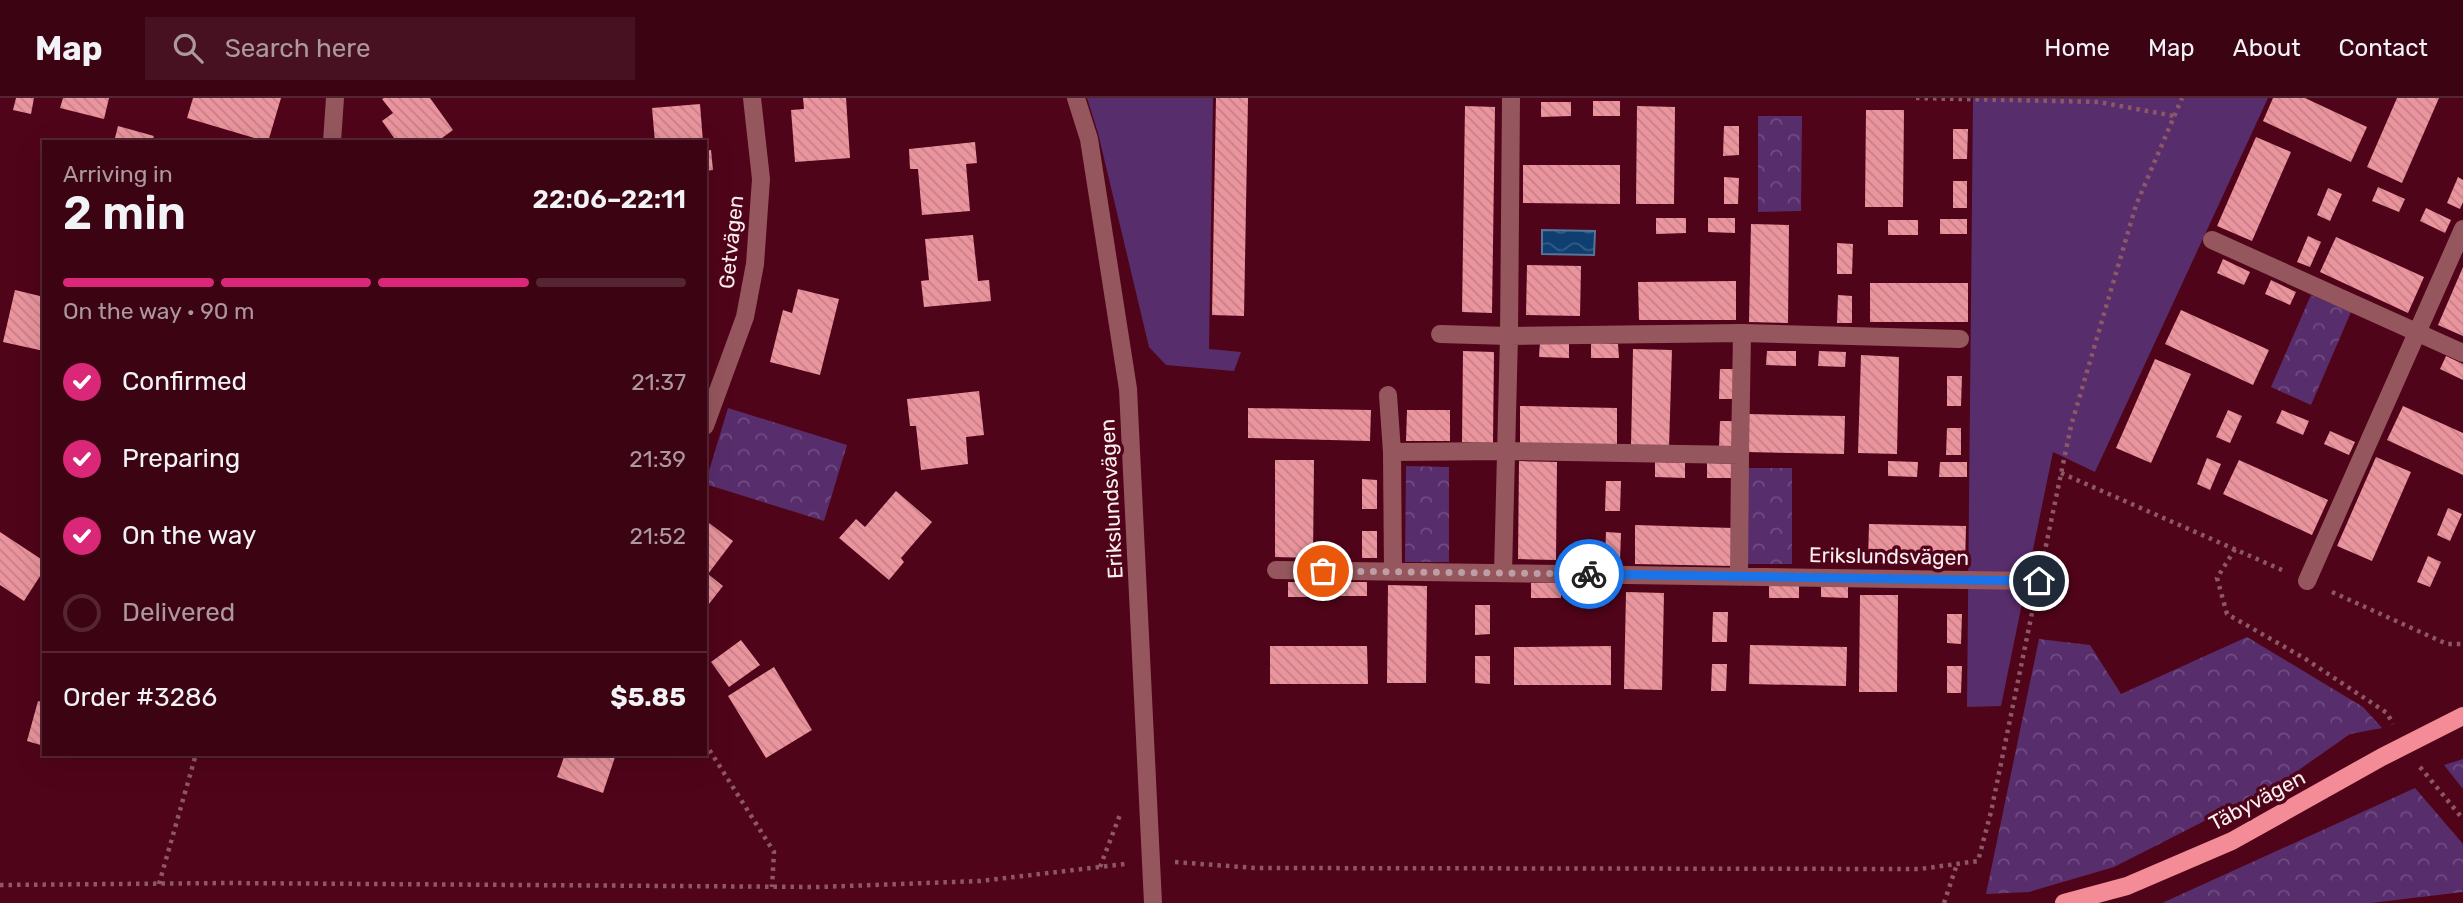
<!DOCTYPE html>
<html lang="en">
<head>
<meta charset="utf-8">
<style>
  body { margin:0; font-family:Rubik,sans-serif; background:#471121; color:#f1f3f6; height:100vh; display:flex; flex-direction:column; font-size:26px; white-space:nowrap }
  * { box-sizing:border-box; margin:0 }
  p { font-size:23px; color:#ac98a0 }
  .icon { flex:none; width:38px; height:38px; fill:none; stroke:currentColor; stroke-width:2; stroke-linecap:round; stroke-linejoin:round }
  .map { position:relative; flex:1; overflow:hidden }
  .drawer { position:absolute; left:42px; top:42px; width:665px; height:616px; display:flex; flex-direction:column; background:#3c0313; border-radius:0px; box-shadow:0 7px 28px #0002,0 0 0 2px #552533 }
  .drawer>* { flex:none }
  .pin { position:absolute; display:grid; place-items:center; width:60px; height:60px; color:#fff; margin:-30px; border:4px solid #fff; border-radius:50%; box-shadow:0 2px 7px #0007 }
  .courier { position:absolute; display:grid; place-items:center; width:70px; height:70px; margin:-35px; border:5px solid #1a73e8; border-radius:50%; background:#fff; color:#222; box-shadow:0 2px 9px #0007 }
  .headline em { font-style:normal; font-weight:600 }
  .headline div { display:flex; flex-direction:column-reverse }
  .headline { display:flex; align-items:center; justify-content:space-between; height:119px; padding:0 21px }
  h1 { font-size:46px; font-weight:600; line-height:52px }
  .bar { display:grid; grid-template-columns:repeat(4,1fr); gap:10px 7px; align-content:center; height:84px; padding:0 21px }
  .bar i { height:9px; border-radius:5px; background:#552533 }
  .bar .current { background:#db2777 }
  .bar p { grid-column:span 4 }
  .line { display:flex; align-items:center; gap:18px; padding:0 21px; border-top:2px solid #552533 }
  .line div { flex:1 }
  ol { padding:0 21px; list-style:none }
  li { display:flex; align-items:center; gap:21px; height:77px }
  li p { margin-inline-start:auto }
  li .icon { padding:7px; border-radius:50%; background:#db2777; color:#fff; stroke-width:4 }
  li:last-child { color:#ac98a0 }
  li i { width:38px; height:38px; border:4px solid #552533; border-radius:50% }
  header { display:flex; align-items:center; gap:42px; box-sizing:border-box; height:98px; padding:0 35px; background:#3c0313; border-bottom:2px solid #552533 }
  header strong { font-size:33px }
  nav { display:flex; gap:38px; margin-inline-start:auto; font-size:24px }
  .search { width:490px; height:63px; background:#471121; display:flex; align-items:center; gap:18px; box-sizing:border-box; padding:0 24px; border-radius:0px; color:#ac98a0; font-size:26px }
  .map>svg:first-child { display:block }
</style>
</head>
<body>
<header>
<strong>Map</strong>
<div class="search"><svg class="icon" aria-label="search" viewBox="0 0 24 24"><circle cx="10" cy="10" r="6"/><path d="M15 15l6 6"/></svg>Search here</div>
<nav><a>Home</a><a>Map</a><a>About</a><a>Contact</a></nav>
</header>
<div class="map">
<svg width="2463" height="805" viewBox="0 0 2463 805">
  <defs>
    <pattern id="forest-crowns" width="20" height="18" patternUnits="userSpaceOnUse" patternTransform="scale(1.75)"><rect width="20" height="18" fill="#582d6c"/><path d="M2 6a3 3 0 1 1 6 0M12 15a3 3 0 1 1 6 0" fill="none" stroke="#714c81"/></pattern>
    <pattern id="water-waves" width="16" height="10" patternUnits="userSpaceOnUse" patternTransform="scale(1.75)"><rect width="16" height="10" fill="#0f3f71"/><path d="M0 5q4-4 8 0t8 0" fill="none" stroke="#335b86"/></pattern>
    <pattern id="building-back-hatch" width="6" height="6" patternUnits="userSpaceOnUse" patternTransform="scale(1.75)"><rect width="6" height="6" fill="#eb949d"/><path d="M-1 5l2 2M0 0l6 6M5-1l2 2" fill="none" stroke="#c38188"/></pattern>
  </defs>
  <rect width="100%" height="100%" fill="#500419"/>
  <path fill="#582d6c" d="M1087 0H1213L1209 251 1241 254 1234 273 1166 267 1149 249 1098 35Z
    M1973 0H2268L2095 374 2053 354 2001 608 1967 609Z"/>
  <path fill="url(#forest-crowns)" d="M1758 18H1802L1801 113 1758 114Z
    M2311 197 2351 214 2311 307 2271 289Z
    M728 310 847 347 824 423 705 386Z
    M1406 368 1449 369V464H1405Z
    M1748 370H1792V466H1748Z
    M2247 539 2363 609 2382 630 2350 636 2283 683 2114 769 2029 794 1986 796 2039 541 2090 547 2121 596Z
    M2463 661V691L2444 667Z
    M2415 690 2463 746V794L2371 805H2162Z"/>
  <path fill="url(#water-waves)" stroke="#557497" stroke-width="2" d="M1542 132 1595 133 1594 157 1542 156Z"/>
  <path fill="url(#building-back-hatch)" d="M16 0H34L31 16 13 12Z
    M63 0H109L104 21 60 10Z
    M193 0H281L268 44 187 20Z
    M384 0H430L453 32 442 40 445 44H397L382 23 393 15 382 1Z
    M803 0H846L850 60 795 64 791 12 804 11Z
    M1216 0H1248L1244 218 1212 217Z
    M2273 0H2305L2367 29 2351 64 2263 23Z
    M2397 0H2439L2402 85 2367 69Z
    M1593 3H1620V18H1593Z
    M1541 4H1571V18L1541 19Z
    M700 6 703 44H655L652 10Z
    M1465 8 1495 9 1492 215 1462 214Z
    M1637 8 1675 9 1674 106H1636Z
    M1866 12H1904L1903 109H1865Z
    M118 28 154 38 152 44H114Z
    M1724 28H1739V57L1723 58Z
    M1953 31H1968L1967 61H1953Z
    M2256 39 2291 54 2252 143 2217 128Z
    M975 44 977 65 966 66 970 113 922 117 918 71H910L909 51Z
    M711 52 713 72 705 73V53Z
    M1523 67H1620V106L1523 105Z
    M1724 79 1739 80 1738 106H1724Z
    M2458 79 2463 82V104L2460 111 2447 105Z
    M1953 83H1967V110H1953Z
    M2378 89 2405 101 2399 114 2372 103Z
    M2328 90 2342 96 2330 123 2317 117Z
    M2426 110 2451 122 2445 135 2420 123Z
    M1656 120H1686V135L1656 136Z
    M1708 120H1735V135L1708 134Z
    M1940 121H1967V136H1940Z
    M1888 122H1918V137H1888Z
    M1751 126 1789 127 1788 225 1749 224Z
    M973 137 978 183 989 182 991 203 924 209 921 183 929 182 925 141Z
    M2308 138 2321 144 2310 169 2297 164Z
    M2336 139 2424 179 2408 215 2320 174Z
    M1837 145 1853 146 1852 176H1837Z
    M2223 161 2250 174 2244 187 2217 175Z
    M1527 167 1581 168 1580 218 1526 217Z
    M2463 169V238L2438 227Z
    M2271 182 2296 194 2290 207 2265 196Z
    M1736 183V222H1639L1638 184Z
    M1870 185H1968V224H1870Z
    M798 191 839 201 820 277 770 264 783 212 792 215Z
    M15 192 44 199V253L3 244Z
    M1838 197 1852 198V225H1837Z
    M2181 212 2269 252 2253 287 2165 246Z
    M1540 244 1569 245V260L1539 259Z
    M1591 245 1618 246 1619 260H1591Z
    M1633 251 1672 252 1669 349 1631 348Z
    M1463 253 1494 254 1493 345 1462 344Z
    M1767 253H1796V268L1766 267Z
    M1819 253 1846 254 1845 269 1818 268Z
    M1861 257 1899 259 1897 356 1858 355Z
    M2446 258 2463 266V282L2440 271Z
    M2155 261 2191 276 2151 365 2116 350Z
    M1720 271H1735L1734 301H1719Z
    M1947 278H1962L1961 308H1947Z
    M979 293 984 337 966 339 968 366 921 372 916 328H910L907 301Z
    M1520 308 1617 310V348L1520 346Z
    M2403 308 2463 335V377L2387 342Z
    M1248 310 1371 312 1370 343 1248 340Z
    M1407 312H1450V343H1406Z
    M2228 312 2242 318 2230 345 2216 339Z
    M2282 312 2309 323 2303 337 2276 325Z
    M1747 316 1845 318 1844 356 1746 354Z
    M1720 323H1734L1733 350H1719Z
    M1947 330H1961V357H1946Z
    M2330 333 2355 344 2349 357 2324 346Z
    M2376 359 2411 374 2372 463 2337 448Z
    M2207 360 2221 366 2210 392 2197 386Z
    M1275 362H1314L1313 460 1275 459Z
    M2239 362 2328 402 2312 437 2223 396Z
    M1519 363 1557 364 1556 462 1518 461Z
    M1888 363 1918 364 1917 379 1888 378Z
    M1655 364 1685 365V380L1655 379Z
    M1940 364H1967V379H1939Z
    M1707 365 1734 366V380H1707Z
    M1362 381 1377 382V411H1362Z
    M1606 383H1621L1620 413H1605Z
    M896 393 932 424 901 460 904 464 889 482 839 440 856 421 865 429Z
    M2448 410 2462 416 2450 443 2437 437Z
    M705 422 733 443 708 476 723 488 705 511Z
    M1869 426 1966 428 1965 467 1868 465Z
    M1635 427 1733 430 1732 468 1635 466Z
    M1362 433H1377V460H1362Z
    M0 434 44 463V472L24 503 0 487Z
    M1606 434 1621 435 1620 462H1605Z
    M2428 458 2441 464 2430 489 2417 484Z
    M1288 484H1318V499H1288Z
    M1340 484H1367V498H1340Z
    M1610 484V499H1583V485Z
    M1769 484 1799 485V500H1769Z
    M1531 485H1561V500H1531Z
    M1821 485 1848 486V500L1821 499Z
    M1388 487 1427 488 1426 585H1387Z
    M1626 494 1664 495 1662 592 1624 591Z
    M1860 497H1898L1897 594H1859Z
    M1475 507H1490V536L1475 537Z
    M1713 514H1728L1727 544H1712Z
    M1947 516H1962L1961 546 1947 545Z
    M741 542 760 567 729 589 711 564Z
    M1750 547 1847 549 1846 588 1749 586Z
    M1270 548H1367L1368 586H1270Z
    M1611 548V587H1514V549Z
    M1475 558H1490V586L1475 585Z
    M1712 566H1727L1726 593H1711Z
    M1947 568H1962L1961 595H1947Z
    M774 569 812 632 766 660 728 598Z
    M38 603 44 605V648L27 643Z
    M565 656H616L603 695 557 679Z"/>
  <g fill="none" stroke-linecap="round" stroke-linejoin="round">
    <path stroke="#8d5866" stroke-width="4.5" stroke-dasharray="3.5 5" stroke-linecap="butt" d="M1916 0 2099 4 2174 18
      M2061 375 2282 472
      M2235 451 2217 480 2227 516 2304 560 2387 615 2393 626
      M2044 457 2071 328 2136 107 2182 0
      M2332 494 2447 546H2463
      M705 645 774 754 772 789
      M2420 669 2463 721
      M1175 764 1256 770 1920 771 1978 763 1991 714 2033 510
      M1100 769 1121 714
      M159 786 196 656
      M0 787 227 785 819 789 980 783 1125 766
      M1944 805 1957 766"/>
    <path stroke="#95575d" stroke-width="18" d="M1076 0 1089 41 1128 291 1153 805
      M332 44 335 0
      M2212 142 2463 255
      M1440 236 1509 238 1742 235 1960 241
      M1388 297 1392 354 1393 474
      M705 328 745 219 755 166 761 81 752 0
      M1392 354 1505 353 1740 357 1739 479
      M1740 357 1742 235
      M1276 472 2039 483
      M1503 475 1509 238 1511 0
      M2307 483 2463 131"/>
    <path stroke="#f38c97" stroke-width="18" d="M2064 805 2127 788 2232 743 2382 659 2463 618"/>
  </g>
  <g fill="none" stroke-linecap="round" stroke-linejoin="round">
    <path stroke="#be9da5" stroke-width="7" stroke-dasharray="0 12.6" d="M1323 473 1589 476"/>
    <path stroke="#1a73e8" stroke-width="9" d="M1589 476 2039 483"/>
  </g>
  <g text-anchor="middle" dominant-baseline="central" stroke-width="7" stroke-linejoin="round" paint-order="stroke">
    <g font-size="21" fill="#f9eff0" stroke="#500419">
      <text transform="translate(731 144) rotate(-84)">Getvägen</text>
      <text transform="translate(1111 401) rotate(-93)">Erikslundsvägen</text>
      <text transform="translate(1889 458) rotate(1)">Erikslundsvägen</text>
      <text transform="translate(2257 702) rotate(-28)">Täbyvägen</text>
    </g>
  </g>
</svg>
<div class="pin" style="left:1323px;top:473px;background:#ea580c"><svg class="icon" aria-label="bag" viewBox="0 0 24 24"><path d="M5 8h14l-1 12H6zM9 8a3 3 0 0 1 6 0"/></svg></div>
<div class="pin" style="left:2039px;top:483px;background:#1f2937"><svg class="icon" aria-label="home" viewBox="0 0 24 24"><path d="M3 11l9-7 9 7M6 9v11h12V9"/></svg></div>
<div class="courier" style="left:1589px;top:476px"><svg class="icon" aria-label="bike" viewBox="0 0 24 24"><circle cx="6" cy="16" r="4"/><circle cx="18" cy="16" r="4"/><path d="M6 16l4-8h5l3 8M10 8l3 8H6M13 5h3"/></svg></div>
<section class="drawer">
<div class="headline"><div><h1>2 min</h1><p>Arriving in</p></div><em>22:06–22:11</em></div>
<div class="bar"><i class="current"></i><i class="current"></i><i class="current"></i><i></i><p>On the way · 90 m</p></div>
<ol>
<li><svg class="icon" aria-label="check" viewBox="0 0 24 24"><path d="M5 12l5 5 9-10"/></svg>Confirmed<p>21:37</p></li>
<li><svg class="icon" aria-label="check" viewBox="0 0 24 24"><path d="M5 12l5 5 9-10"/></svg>Preparing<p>21:39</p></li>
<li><svg class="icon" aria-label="check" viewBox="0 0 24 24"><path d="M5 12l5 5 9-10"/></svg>On the way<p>21:52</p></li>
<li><i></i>Delivered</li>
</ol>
<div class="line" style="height:91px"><div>Order #3286</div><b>$5.85</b></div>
</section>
</div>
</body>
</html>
